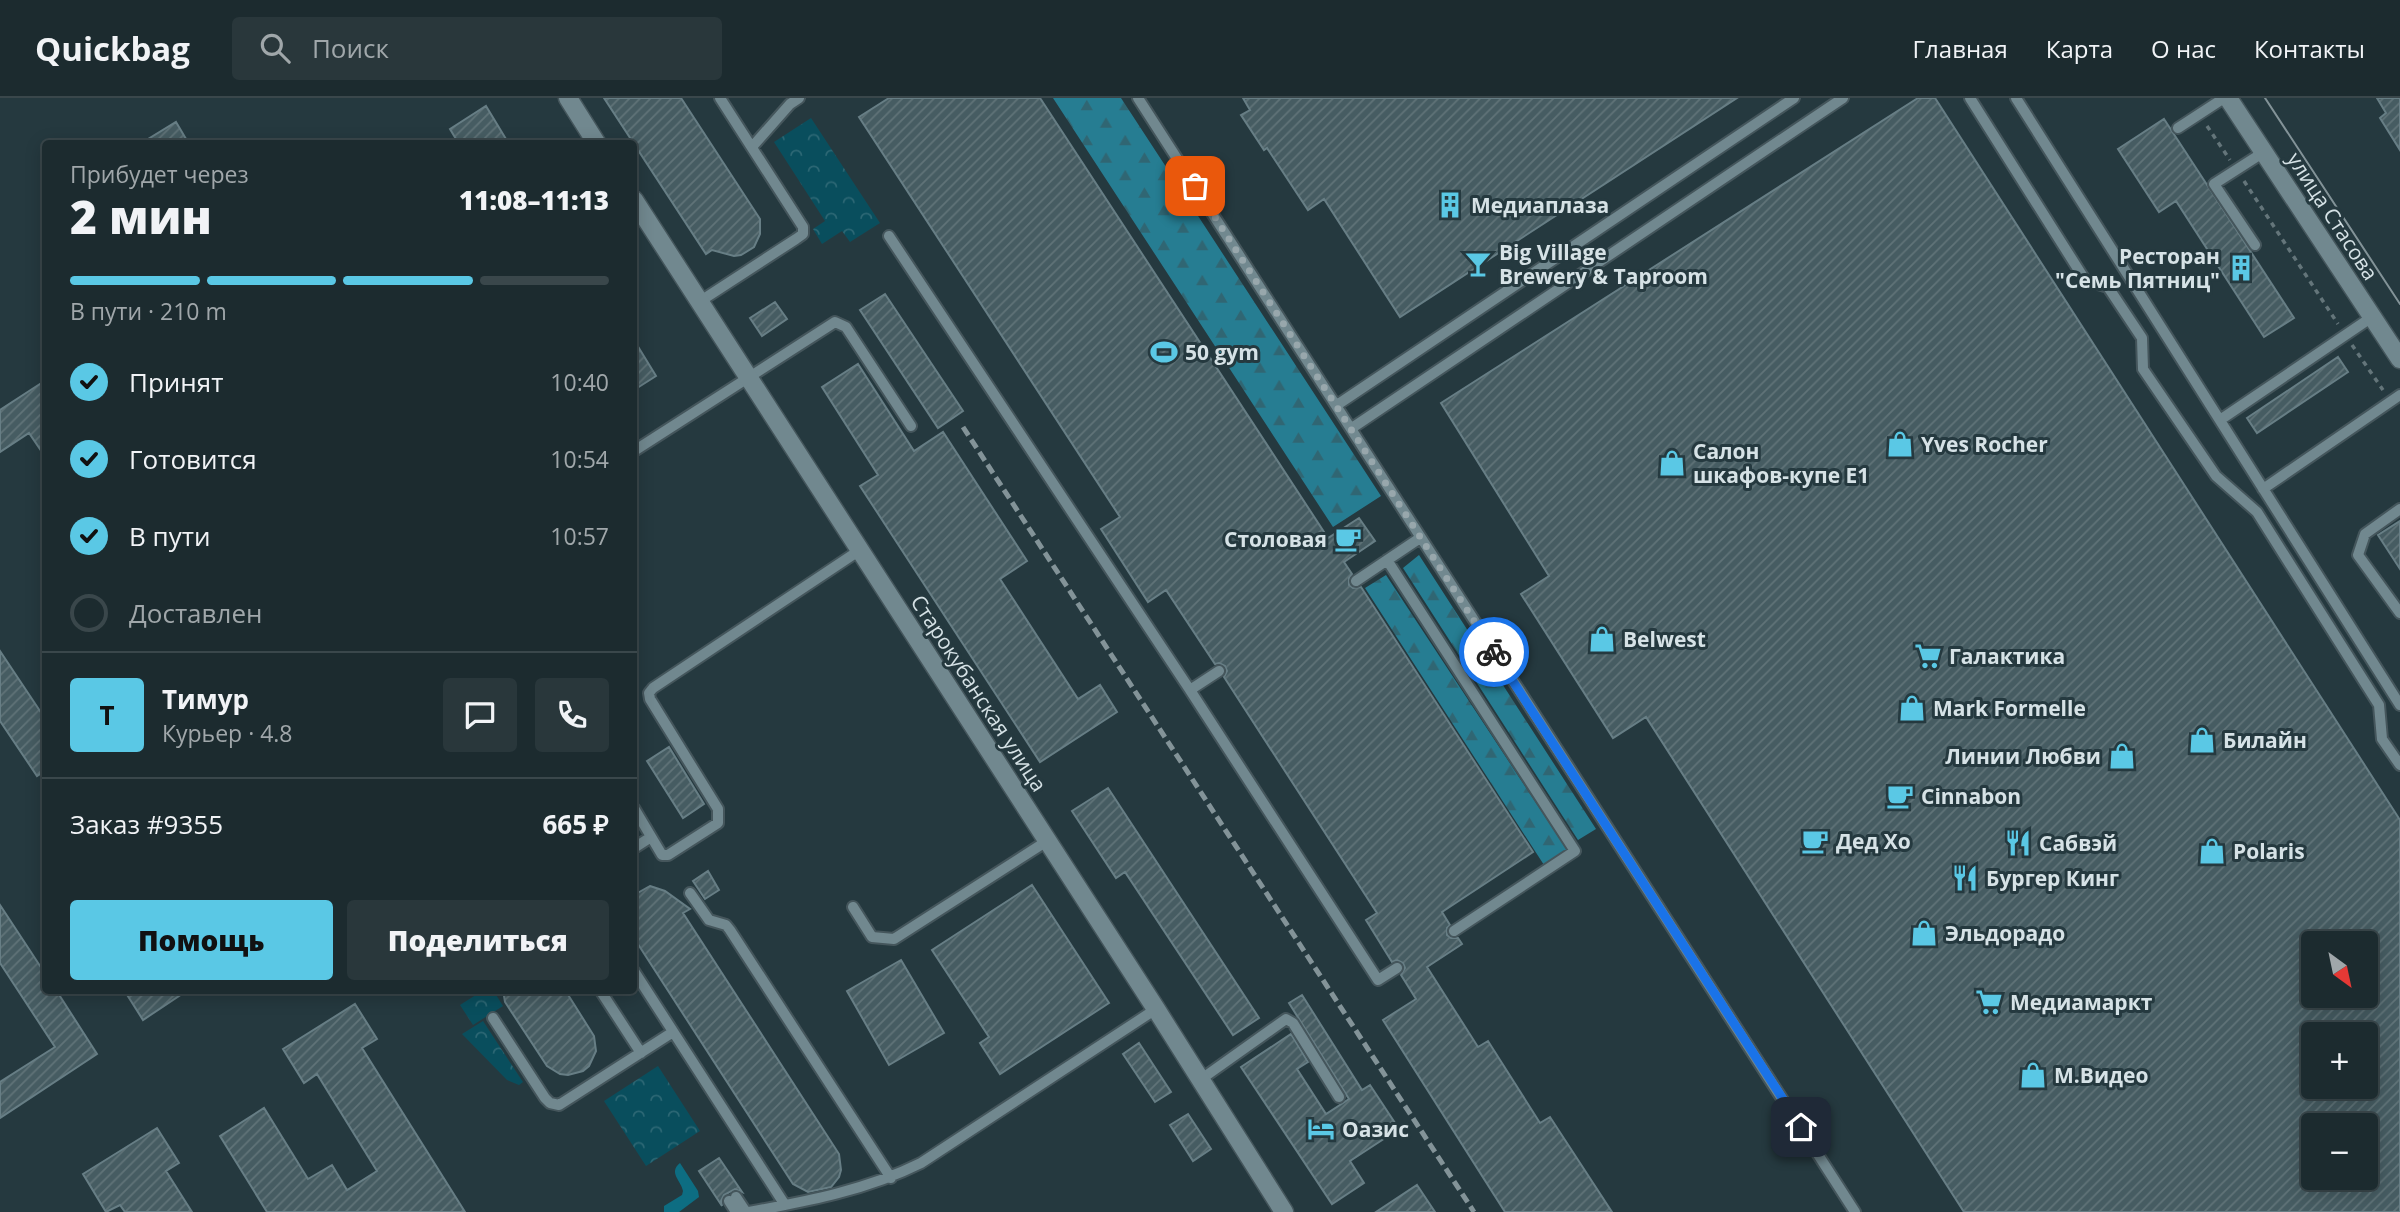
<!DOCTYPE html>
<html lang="ru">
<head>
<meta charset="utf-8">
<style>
  body { margin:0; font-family:"Open Sans",sans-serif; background:#29373b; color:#f1f3f6; height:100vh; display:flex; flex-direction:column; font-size:26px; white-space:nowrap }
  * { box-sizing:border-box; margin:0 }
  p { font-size:23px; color:#a0a7aa }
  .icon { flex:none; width:38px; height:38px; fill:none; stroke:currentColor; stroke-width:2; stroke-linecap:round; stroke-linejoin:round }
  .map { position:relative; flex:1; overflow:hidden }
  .drawer { position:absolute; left:42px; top:42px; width:595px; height:854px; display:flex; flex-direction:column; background:#1c2b2f; border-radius:7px; box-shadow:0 4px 18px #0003,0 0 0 2px #3a474b }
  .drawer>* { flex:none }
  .needle { width:46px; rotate:147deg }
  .tools { position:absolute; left:2301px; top:833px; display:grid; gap:14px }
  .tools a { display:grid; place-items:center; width:77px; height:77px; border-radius:7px; background:#1c2b2f; box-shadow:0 4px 18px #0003,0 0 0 2px #3a474b; font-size:35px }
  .pin { position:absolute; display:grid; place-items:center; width:60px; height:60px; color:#fff; margin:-30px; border-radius:14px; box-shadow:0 4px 10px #0006 }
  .courier { position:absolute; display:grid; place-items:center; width:70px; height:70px; margin:-35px; border:5px solid #1a73e8; border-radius:50%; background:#fff; color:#222; box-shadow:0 2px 9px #0007 }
  .head em { font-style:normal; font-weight:800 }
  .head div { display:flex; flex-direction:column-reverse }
  .head { display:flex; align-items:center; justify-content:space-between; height:119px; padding:0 28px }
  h1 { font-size:46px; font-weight:800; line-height:52px }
  .bar { display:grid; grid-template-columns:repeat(4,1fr); gap:10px 7px; align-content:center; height:84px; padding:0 28px }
  .bar i { height:9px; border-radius:5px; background:#3a474b }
  .bar .on { background:#5ac8e5 }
  .bar p { grid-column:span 4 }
  .line { display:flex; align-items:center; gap:18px; padding:0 28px; border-top:2px solid #3a474b }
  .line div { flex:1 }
  .round { display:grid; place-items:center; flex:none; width:74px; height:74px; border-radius:7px; background:#29373b }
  ol { padding:0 28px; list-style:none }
  li { display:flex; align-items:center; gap:21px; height:77px }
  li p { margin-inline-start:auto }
  li .icon { padding:7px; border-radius:50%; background:#5ac8e5; color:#111; stroke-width:4 }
  li:last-child { color:#a0a7aa }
  li i { width:38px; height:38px; border:4px solid #3a474b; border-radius:50% }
  .primary-button { display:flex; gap:14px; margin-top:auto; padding:14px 28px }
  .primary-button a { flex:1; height:80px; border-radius:7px; background:#5ac8e5; color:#111; font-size:28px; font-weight:800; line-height:80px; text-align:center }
  .primary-button a+a { background:#29373b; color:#f1f3f6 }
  header { display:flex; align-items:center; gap:42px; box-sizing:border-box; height:98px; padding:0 35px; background:#1c2b2f; border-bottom:2px solid #3a474b }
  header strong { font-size:33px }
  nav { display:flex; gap:38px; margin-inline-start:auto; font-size:24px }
  .search { width:490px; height:63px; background:#29373b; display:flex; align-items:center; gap:18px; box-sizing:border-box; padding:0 24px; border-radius:7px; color:#a0a7aa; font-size:26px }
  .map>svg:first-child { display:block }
</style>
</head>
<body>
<header>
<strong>Quickbag</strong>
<div class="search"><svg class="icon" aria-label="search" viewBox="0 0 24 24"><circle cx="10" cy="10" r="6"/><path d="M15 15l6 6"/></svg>Поиск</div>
<nav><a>Главная</a><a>Карта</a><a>О нас</a><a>Контакты</a></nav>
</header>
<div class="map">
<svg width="2400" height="1114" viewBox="0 0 2400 1114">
  <defs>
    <pattern id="forest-firs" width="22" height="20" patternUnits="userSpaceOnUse" patternTransform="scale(1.75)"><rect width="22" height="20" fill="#267d92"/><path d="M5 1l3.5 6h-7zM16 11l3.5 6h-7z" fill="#306673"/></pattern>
    <pattern id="park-crowns" width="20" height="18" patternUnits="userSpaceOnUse" patternTransform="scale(1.75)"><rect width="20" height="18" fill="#094e5d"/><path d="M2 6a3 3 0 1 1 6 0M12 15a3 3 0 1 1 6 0" fill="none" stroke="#2c6774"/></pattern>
    <pattern id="building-hatch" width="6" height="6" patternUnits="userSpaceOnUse" patternTransform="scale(1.75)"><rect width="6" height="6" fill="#465c62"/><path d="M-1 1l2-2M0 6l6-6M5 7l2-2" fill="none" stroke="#607378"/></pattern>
  </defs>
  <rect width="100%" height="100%" fill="#25393f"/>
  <path fill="url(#forest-firs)" d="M1053 0H1121L1381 398 1333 429Z
    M1419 457 1596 731 1578 742 1403 470Z
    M1386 477 1567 752 1544 767 1365 490Z"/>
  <path fill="url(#park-crowns)" d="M811 20 880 125 850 144 842 133 822 146 813 131 825 123 774 44Z
    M493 892 503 908 473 927 460 907 482 893Z
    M483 923 523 984 519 987 507 982 462 936Z
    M658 968 700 1033 646 1068 604 1003Z"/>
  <path fill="#0d6d82" d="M680 1065 698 1093 699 1099 679 1114H664V1108L682 1097 683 1093C681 1082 668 1075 680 1065Z"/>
  <path fill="url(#building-hatch)" stroke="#677e85" stroke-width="2" fill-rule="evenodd" d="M604 0H681L760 121V136L754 149 741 157 734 158 712 152 706 156Z
    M889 0H1040L1328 440 1359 420 1375 443 1344 464 1352 476 1349 480V487L1353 490 1361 489 1533 754 1442 814 1450 827 1447 830V837L1451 840H1458L1462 846 1427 869 1478 949 1488 943 1540 1025 1550 1019 1612 1114H1505L1383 922 1416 901 1401 877 1405 870 1403 865 1397 862 1392 864 1366 822 1377 815 1224 579 1227 573 1225 568 1219 565 1215 566 1166 492 1148 504 1101 431 1120 419 859 19Z
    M1243 0H1737L1400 219 1324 101 1308 112 1267 50 1264 52 1241 17 1250 12Z
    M1918 0H1935L2400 722V1114H1964L1646 619 1613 640 1521 496 1549 478 1441 305ZM2314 845H2366V898H2314ZM2314 936H2366V989H2314ZM2314 1027H2366V1080H2314Z
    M2377 0H2400V52L2380 20 2386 15Z
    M486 8 509 46H459L450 31Z
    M2164 21 2294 220 2264 239 2176 103 2159 114 2118 51Z
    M176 24 189 46H140Z
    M885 196 963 313 938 330 860 212Z
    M775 204 787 221 762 238 750 220Z
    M634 242 656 278 634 292Z
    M2338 259 2348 274 2257 335 2247 320Z
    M858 266 914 353 943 334 1027 463 1000 481 1078 601 1100 587 1117 614 1040 664 860 388 878 377 822 289Z
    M46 282V360L29 335 0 354V312Z
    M2400 423V471L2378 437Z
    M0 553 46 622V672L37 678 0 623Z
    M669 649 704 706 683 720 647 663Z
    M1108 690 1259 920 1233 937 1125 774 1116 780 1072 713Z
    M708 773 719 792 705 801 693 783Z
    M1032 787 1109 905 1000 976 980 945 989 939 932 852Z
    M650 788 665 793 690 811 683 815 839 1056 841 1072 839 1079 831 1089 808 1094 793 1086 634 840V797Z
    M0 807 46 877V892H56L97 956 0 1020V984L55 949 0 865Z
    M901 862 944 935 889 967 847 893Z
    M124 892H188L143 922Z
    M503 892H565L594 938 596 953 589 968 583 973 568 977 560 976 547 968 505 904Z
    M1302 897 1362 992 1370 987 1399 1031 1350 1063 1364 1085 1332 1106 1241 969 1291 936 1308 964 1297 971 1326 1016 1349 1001 1289 905Z
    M355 906 377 941 362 950 465 1114H267L220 1038 264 1010 308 1081 332 1067 347 1092 377 1073 317 976 304 985 283 951Z
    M1139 945 1171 994 1155 1004 1123 956Z
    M1188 1016 1211 1051 1193 1063 1170 1027Z
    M157 1030 179 1065 166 1073 192 1114H125L120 1107 106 1114 83 1076Z
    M719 1060 742 1094 735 1091 724 1097 721 1103 722 1108 699 1073Z
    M1417 1087 1435 1114H1376Z"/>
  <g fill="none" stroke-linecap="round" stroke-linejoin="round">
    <g stroke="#45565c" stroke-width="14">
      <path id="service" d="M1138 0 1855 1114
        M1970 0 2085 182 2108 189 2142 240 2143 271 2216 378 2257 414 2379 607 2382 641 2400 667
        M2016 0 2400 607
        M2178 30 2224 0
        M752 49 790 6 799 0
        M889 138 1190 592
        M2255 147 2214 86 2264 54
        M699 204 796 141 803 136V129L720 0
        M1337 307 1794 0
        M2220 322 2372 219
        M1352 330 1843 0
        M634 353 835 224 846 229 911 328
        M2263 391 2400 297
        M2400 411 2365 436 2358 457 2400 515
        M1387 462 1575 753 1454 833
        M1356 483 1420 440
        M1219 573 1190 592 1378 882 1397 870
        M634 710 662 757H668L718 725V711L650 601 649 595 653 590 860 452
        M634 750 651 739
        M690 795 709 822 726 827 730 832 891 1080
        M853 809 872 839 894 841 1047 743
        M634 873 785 1107
        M600 892 641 955
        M493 920 545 1000 550 1005 559 1007 673 934
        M1200 982 1286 921 1293 925 1339 999
        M736 1099 746 1114
        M729 1103 736 1114
        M749 1114C808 1103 867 1092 921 1065L1156 911"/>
    </g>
    <g stroke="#45565c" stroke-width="21">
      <path id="minor" d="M2228 0 2400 261"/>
    </g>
    <g stroke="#45565c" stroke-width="21">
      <path id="tertiary" d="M568 0 597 46
        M634 102 1156 911 1284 1114"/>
    </g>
    <path stroke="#64757a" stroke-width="3.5" stroke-dasharray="5 5" stroke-linecap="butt" d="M2207 28 2230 62
      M2244 83 2338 226
      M2352 247 2383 292"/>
    <use href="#service" stroke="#71888f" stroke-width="10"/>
    <use href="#minor" stroke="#71888f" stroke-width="18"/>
    <use href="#tertiary" stroke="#71888f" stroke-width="18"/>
    <path stroke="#839398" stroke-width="2" d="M2265 0 2400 206"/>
    <path stroke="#839398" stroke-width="5" stroke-dasharray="10 5" stroke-linecap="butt" d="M963 329 1474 1114"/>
  </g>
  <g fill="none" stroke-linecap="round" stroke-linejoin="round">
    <path stroke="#98a7ac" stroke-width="7" stroke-dasharray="0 12.6" d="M1195 88 1494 554"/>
    <path stroke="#1a73e8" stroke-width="9" d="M1494 554 1801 1029"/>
  </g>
  <defs>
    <g id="building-bare" transform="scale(2.1)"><path d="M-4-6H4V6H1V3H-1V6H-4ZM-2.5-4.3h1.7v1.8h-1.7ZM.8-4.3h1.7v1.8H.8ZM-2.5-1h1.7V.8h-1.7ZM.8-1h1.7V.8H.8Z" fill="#5ac8e5" stroke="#25393f" stroke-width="2.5" paint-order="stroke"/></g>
    <g id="bar-bare" transform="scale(2.1)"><path d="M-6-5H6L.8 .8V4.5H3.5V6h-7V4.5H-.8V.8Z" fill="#5ac8e5" stroke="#25393f" stroke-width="2.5" paint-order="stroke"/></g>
    <g id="stadium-bare" transform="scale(2.1)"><path d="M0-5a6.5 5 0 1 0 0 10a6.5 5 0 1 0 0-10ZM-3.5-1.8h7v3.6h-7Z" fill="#5ac8e5" stroke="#25393f" stroke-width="2.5" paint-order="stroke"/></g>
    <g id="shop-bare" transform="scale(2.1)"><path d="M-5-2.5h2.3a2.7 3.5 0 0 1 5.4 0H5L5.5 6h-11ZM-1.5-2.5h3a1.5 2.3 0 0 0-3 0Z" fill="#5ac8e5" stroke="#25393f" stroke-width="2.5" paint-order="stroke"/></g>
    <g id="cafe-bare" transform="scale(2.1)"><path d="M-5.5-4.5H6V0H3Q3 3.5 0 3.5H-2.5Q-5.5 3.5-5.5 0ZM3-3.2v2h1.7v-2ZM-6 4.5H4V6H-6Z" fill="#5ac8e5" stroke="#25393f" stroke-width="2.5" paint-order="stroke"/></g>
    <g id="supermarket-bare" transform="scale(2.1)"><path d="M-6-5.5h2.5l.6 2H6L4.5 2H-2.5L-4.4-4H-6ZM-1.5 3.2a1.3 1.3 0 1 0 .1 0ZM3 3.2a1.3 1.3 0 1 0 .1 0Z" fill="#5ac8e5" stroke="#25393f" stroke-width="2.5" paint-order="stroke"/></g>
    <g id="restaurant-bare" transform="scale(2.1)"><path d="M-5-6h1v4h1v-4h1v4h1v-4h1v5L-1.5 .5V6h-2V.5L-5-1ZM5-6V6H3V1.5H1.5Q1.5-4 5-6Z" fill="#5ac8e5" stroke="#25393f" stroke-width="2.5" paint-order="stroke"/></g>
    <g id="hotel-bare" transform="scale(2.1)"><path d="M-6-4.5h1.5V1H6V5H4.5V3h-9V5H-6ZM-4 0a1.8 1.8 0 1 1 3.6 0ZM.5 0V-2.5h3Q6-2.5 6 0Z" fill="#5ac8e5" stroke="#25393f" stroke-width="2.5" paint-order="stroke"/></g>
  </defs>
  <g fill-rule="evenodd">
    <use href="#building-bare" x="1450" y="107"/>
    <use href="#bar-bare" x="1478" y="166"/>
    <use href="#building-bare" x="2241" y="170"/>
    <use href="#stadium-bare" x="1164" y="254"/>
    <use href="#shop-bare" x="1900" y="346"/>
    <use href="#shop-bare" x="1672" y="365"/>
    <use href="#cafe-bare" x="1348" y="441"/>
    <use href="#shop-bare" x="1602" y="541"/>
    <use href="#supermarket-bare" x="1928" y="558"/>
    <use href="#shop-bare" x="1912" y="610"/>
    <use href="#shop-bare" x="2202" y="642"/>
    <use href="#shop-bare" x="2122" y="658"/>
    <use href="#cafe-bare" x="1900" y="698"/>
    <use href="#cafe-bare" x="1815" y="743"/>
    <use href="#restaurant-bare" x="2018" y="745"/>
    <use href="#shop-bare" x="2212" y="753"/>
    <use href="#restaurant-bare" x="1965" y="780"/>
    <use href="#shop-bare" x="1924" y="835"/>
    <use href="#supermarket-bare" x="1989" y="904"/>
    <use href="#shop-bare" x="2033" y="977"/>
    <use href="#hotel-bare" x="1321" y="1031"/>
  </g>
  <g text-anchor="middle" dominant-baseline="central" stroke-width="6" stroke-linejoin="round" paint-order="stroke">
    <g font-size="21" font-weight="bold" fill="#d6e2e6" stroke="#25393f" text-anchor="start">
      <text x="1471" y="107">Медиаплаза</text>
      <text x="1499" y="154">Big Village<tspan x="1499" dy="24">Brewery &amp; Taproom</tspan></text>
      <text x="2220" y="158" text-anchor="end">Ресторан<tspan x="2220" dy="24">"Семь Пятниц"</tspan></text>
      <text x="1185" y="254">50 gym</text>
      <text x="1921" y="346">Yves Rocher</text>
      <text x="1693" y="353">Салон<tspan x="1693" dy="24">шкафов-купе Е1</tspan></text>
      <text x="1327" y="441" text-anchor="end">Столовая</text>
      <text x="1623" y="541">Belwest</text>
      <text x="1949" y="558">Галактика</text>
      <text x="1933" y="610">Mark Formelle</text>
      <text x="2223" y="642">Билайн</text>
      <text x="2101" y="658" text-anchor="end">Линии Любви</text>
      <text x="1921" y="698">Cinnabon</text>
      <text x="1836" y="743">Дед Хо</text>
      <text x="2039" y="745">Сабвэй</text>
      <text x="2233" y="753">Polaris</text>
      <text x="1986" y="780">Бургер Кинг</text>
      <text x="1945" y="835">Эльдорадо</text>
      <text x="2010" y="904">Медиамаркт</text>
      <text x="2054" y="977">М.Видео</text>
      <text x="1342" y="1031">Оазис</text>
    </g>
    <g font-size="21" fill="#d6e2e6" stroke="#25393f">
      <text transform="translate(2333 118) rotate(57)">улица Стасова</text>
      <text transform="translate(979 595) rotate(57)">Старокубанская улица</text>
    </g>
  </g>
</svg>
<div class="tools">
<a><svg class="needle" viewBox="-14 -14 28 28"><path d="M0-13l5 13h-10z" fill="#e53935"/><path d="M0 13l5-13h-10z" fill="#a0a7aa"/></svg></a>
<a>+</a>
<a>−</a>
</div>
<div class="pin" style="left:1195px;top:88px;background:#ea580c"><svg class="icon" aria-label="bag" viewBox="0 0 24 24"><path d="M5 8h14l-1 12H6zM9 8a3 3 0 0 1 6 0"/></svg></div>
<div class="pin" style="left:1801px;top:1029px;background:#1f2937"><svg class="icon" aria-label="home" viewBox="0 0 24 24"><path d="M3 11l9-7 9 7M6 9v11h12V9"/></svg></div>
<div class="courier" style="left:1494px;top:554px"><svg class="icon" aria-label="bike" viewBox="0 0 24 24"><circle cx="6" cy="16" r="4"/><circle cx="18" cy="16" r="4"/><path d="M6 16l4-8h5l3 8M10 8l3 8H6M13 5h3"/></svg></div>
<section class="drawer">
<div class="head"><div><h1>2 мин</h1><p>Прибудет через</p></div><em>11:08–11:13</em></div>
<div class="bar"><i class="on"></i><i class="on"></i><i class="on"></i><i></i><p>В пути · 210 m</p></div>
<ol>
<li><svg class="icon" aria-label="check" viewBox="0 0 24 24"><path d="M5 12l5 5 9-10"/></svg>Принят<p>10:40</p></li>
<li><svg class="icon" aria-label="check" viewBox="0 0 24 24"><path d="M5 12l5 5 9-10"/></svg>Готовится<p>10:54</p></li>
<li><svg class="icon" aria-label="check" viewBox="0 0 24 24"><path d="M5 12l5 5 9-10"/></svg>В пути<p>10:57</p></li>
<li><i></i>Доставлен</li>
</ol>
<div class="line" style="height:126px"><b class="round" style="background:#5ac8e5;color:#111">Т</b><div><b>Тимур</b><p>Курьер · 4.8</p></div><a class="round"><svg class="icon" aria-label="chat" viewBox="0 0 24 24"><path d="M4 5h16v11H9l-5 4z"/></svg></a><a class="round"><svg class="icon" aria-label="phone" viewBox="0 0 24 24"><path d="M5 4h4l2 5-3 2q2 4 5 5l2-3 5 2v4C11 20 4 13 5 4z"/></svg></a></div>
<div class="line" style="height:91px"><div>Заказ #9355</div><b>665 ₽</b></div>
<div class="primary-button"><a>Помощь</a><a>Поделиться</a></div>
</section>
</div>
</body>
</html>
